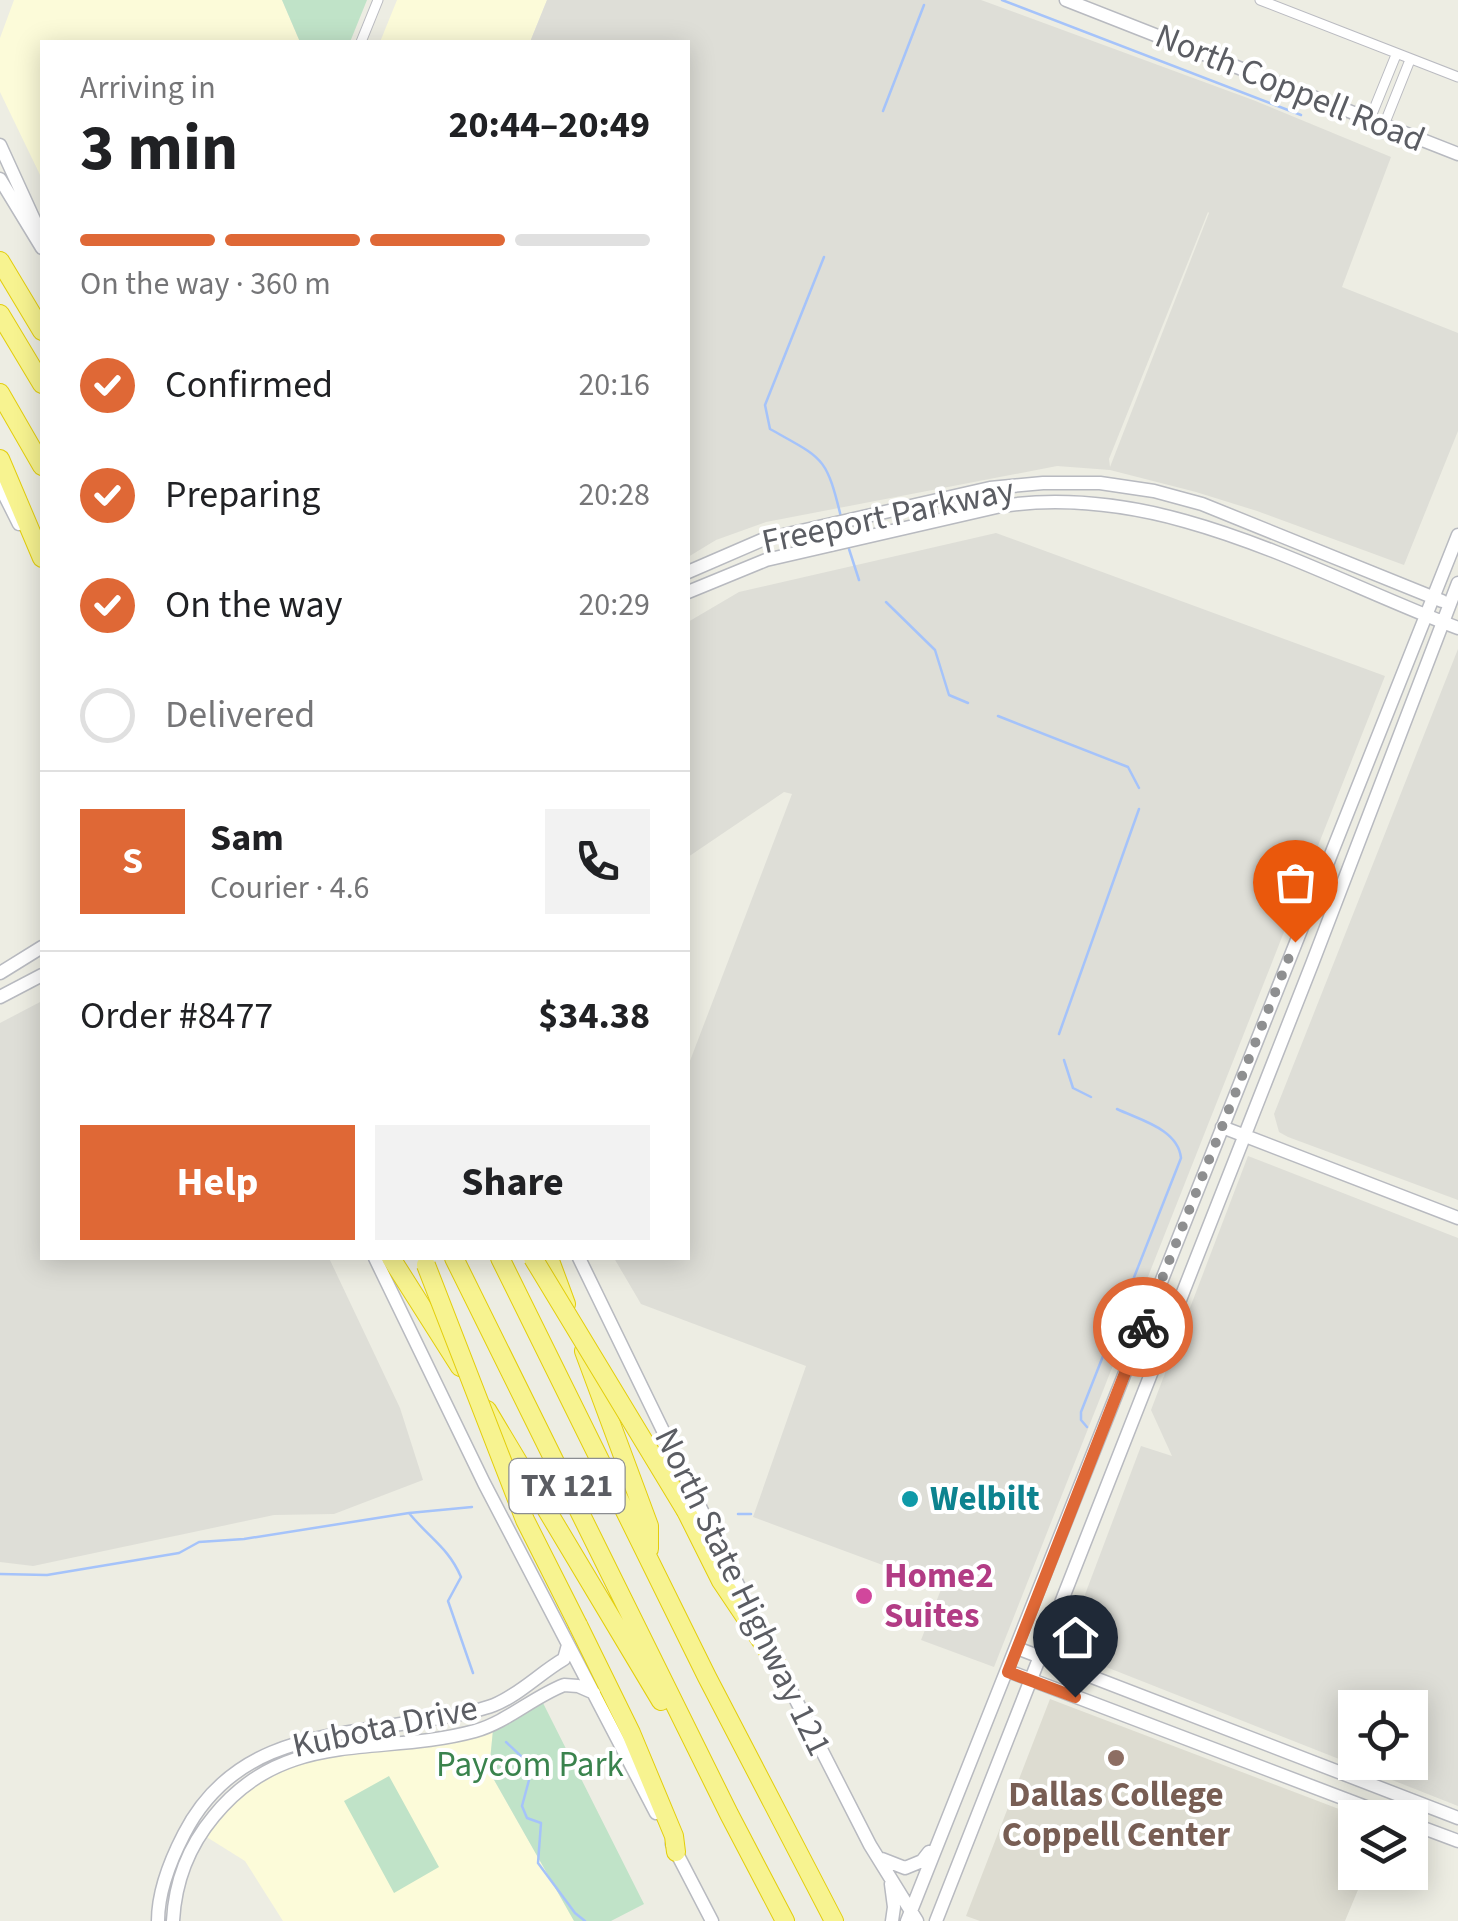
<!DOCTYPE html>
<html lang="en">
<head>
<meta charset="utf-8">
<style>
  body { margin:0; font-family:"Source Sans 3",sans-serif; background:#f2f2f2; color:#202124; height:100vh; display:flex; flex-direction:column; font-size:38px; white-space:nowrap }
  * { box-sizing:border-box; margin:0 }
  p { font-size:32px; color:#757577 }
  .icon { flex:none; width:55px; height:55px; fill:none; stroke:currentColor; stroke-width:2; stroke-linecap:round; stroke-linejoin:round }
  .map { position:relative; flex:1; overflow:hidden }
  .panel { position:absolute; left:40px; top:40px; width:650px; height:1220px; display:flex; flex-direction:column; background:#fff; border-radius:0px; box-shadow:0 5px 25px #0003 }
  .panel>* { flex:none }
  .fabs { position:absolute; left:1338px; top:1690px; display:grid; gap:20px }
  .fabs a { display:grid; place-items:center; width:90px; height:90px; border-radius:0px; background:#fff; box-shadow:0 5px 25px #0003; font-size:50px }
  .pin { position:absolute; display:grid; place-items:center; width:85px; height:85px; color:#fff; margin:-102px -42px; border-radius:50% 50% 50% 0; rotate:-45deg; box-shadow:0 0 10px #0007 }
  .pin .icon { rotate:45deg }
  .courier { position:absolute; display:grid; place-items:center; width:100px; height:100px; margin:-50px; border:8px solid #df6836; border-radius:50%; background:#fff; color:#222; box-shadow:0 2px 12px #0007 }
  .head em { font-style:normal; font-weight:700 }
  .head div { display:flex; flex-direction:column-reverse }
  .head { display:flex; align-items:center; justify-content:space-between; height:170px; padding:0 40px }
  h1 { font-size:65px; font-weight:700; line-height:75px }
  .bar { display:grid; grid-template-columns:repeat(4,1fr); gap:15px 10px; align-content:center; height:120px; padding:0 40px }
  .bar i { height:12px; border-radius:8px; background:#e0e0e0 }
  .bar .active { background:#df6836 }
  .bar p { grid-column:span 4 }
  .line { display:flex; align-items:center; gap:25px; padding:0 40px; border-top:2px solid #e0e0e0 }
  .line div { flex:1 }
  .round { display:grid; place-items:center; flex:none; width:105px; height:105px; border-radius:0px; background:#f2f2f2 }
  ol { padding:0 40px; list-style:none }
  li { display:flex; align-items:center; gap:30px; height:110px }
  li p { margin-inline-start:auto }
  li .icon { padding:10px; border-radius:50%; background:#df6836; color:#fff; stroke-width:4 }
  li:last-child { color:#757577 }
  li i { width:55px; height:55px; border:5px solid #e0e0e0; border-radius:50% }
  .cta { display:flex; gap:20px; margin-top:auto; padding:20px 40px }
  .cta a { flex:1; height:115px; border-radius:0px; background:#df6836; color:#fff; font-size:40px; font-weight:700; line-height:115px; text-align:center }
  .cta a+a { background:#f2f2f2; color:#202124 }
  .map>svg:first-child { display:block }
</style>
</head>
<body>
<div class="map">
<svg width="1458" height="1921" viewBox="0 0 1458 1921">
  <rect width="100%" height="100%" fill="#edede3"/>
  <path fill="#fcfbd9" d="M14 0H282L300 42H42V179L0 92V38Z
    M397 0H547L530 42H380Z
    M493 1730 489 1771 574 1921H283L245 1861 205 1836 228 1799 307 1755Z"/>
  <path fill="#deded7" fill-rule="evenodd" d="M547 0H981L1253 100 1391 157 1342 287 1458 333V431L1404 565 1257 511 1196 492 1110 470 1057 466 766 522 716 540 688 557V42H530ZM1208 212 1209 213 1110 467 1109 459Z
    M996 533 1385 676 994 1667 921 1640 942 1587 753 1517 806 1366 641 1304 614 1258H688V1066L792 794 784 792 688 857V622L739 592Z
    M1458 649V1200L1288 1137 1279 1132 1274 1114Z
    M42 1001V1258H329L400 1408 423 1480 334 1514 274 1515 33 1566 0 1562V1023Z
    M1248 1156 1458 1238V1806L1096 1663 1077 1644 1072 1629 1141 1446 1172 1456 1151 1410ZM1355 1708H1410V1762H1355Z"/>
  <path fill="#dddcd1" d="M1050 1699 1360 1817 1355 1818V1872L1365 1873 1345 1921H980L966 1916Z"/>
  <path fill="#c0e3c8" d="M282 0H367L350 42H300Z
    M540 1697 644 1904 611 1921H574L489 1771 493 1730Z
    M389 1776 439 1867 394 1893 344 1801Z"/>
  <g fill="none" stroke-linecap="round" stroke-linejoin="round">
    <path stroke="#a5c3fa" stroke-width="2.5" d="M1002 0 1301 115
      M883 111 924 5
      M824 257 765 405 770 429C823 459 826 455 841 517
      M849 549 859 580
      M886 602 935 650 949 695 968 703
      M998 716 1128 767 1139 788
      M1059 1034 1139 809
      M1064 1060 1073 1088 1091 1097
      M1087 1427 1081 1420V1412L1181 1158C1178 1129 1140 1120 1117 1109
      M409 1513 472 1507
      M738 1514H751
      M0 1574 47 1575 179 1553 199 1542 244 1539 409 1513C429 1538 448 1547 461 1577L448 1601 473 1673
      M506 1742 523 1758V1773L529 1780 522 1806 527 1818 541 1823 538 1863 575 1913 585 1921"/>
    <g stroke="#babbc1" stroke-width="11">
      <path id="street" d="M1260 0 1458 77
        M361 42 378 0
        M1370 119 1396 55
        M1384 125 1410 60"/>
    </g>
    <g stroke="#b8bac0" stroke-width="15">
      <path id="secondary" d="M1066 0 1458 154
        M0 145 42 237
        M0 179 42 248
        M0 486 19 524
        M688 572 762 540 990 488 1043 483H1100L1154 491 1202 504 1442 601
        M688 592 766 560 1001 506C1164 482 1311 572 1458 628
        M0 973 42 947
        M0 997 42 975
        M1222 1127 1458 1218
        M375 1258 484 1483 656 1813
        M579 1258 757 1624
        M1017 1648 1458 1818
        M773 1655 870 1845 917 1921
        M1008 1671 1395 1818
        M1410 1823 1458 1841
        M672 1844 712 1921
        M882 1859 905 1868 922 1861 929 1852
        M891 1884 894 1907 892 1921
        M158 1921C158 1891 170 1861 184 1834 234 1736 331 1736 427 1720 449 1716 473 1713 494 1705 519 1695 540 1673 564 1659L568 1645
        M173 1921C175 1882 189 1846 214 1816 286 1727 380 1757 475 1731 507 1722 533 1697 564 1685L578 1686 594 1693
        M907 1921 1458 535
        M936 1921 1312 964 1458 583"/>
    </g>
    <g stroke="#e3ce0c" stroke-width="20">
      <path id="highway" d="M0 261 42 331
        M0 314 42 384
        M0 393 42 466
        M0 459 42 558
        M391 1258 460 1367
        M454 1258 729 1814 785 1921
        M500 1258 707 1677 834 1921
        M549 1258 566 1304
        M584 1351 649 1526V1549
        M487 1410 661 1701
        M686 1511 721 1581 776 1663
        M578 1625 631 1733 674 1836 676 1852"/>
    </g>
    <use href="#street" stroke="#fff" stroke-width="9"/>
    <use href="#secondary" stroke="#fff" stroke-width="12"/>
    <use href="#highway" stroke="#f7f390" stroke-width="18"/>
    <g stroke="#e3ce0c" stroke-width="20" stroke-linecap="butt">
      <path id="highway-bridge" d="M533 1258 686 1511
        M426 1265 525 1520 578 1625"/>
    </g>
    <use href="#highway-bridge" stroke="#f7f390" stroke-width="18"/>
  </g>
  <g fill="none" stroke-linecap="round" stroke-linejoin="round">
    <path stroke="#8e8f90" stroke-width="10" stroke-dasharray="0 18" d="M1143 1327 1295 942"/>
    <path stroke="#df6836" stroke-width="12" d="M1075 1697 1008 1672 1143 1327"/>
  </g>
  <circle fill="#0f9aa8" stroke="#fff" stroke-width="4" cx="910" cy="1499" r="10"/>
  <circle fill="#d1479c" stroke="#fff" stroke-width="4" cx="864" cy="1596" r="10"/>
  <circle fill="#8d6e63" stroke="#fff" stroke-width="4" cx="1116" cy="1758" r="10"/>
  <g text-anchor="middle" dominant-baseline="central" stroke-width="8" stroke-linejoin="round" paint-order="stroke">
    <rect fill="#fff" stroke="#8c8e92" stroke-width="2.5" x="509.5" y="1459" width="115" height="54" rx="8"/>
    <g font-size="32" font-weight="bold" fill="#5b5d63">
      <text x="567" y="1486">TX 121</text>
    </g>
    <g font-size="35" fill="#5b5d63" stroke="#fff">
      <text transform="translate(1290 88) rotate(22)">North Coppell Road</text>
      <text transform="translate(888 516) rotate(-12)">Freeport Parkway</text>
      <text transform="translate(743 1592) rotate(64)">North State Highway 121</text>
      <text transform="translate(385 1727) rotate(-12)">Kubota Drive</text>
    </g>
    <g font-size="35" font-weight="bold" fill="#0d838f" stroke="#fff" text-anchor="start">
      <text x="930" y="1499">Welbilt</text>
    </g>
    <g font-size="35" font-weight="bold" fill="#b23c85" stroke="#fff" text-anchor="start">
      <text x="884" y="1576">Home2<tspan x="884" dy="40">Suites</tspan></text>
    </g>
    <g font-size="35" fill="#3a834d" stroke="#fff">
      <text x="530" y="1765">Paycom Park</text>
    </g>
    <g font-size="35" font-weight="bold" fill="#785e54" stroke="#fff">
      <text x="1116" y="1795">Dallas College<tspan x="1116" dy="40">Coppell Center</tspan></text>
    </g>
  </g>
</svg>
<div class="fabs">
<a><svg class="icon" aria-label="locate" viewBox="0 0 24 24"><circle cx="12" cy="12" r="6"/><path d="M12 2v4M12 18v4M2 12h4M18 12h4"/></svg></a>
<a><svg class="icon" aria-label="layers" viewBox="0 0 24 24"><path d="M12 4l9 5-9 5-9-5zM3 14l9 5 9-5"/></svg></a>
</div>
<div class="pin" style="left:1295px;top:942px;background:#ea580c"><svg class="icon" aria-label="bag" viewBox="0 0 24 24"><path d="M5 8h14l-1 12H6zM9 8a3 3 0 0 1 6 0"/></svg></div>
<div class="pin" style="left:1075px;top:1697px;background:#1f2937"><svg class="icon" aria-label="home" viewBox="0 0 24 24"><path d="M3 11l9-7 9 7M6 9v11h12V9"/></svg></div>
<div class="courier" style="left:1143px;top:1327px"><svg class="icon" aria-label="bike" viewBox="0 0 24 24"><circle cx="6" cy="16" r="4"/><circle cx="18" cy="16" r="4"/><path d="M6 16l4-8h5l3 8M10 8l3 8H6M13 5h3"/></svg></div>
<section class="panel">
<div class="head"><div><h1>3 min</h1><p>Arriving in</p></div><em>20:44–20:49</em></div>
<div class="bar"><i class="active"></i><i class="active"></i><i class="active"></i><i></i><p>On the way · 360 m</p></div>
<ol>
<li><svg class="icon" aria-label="check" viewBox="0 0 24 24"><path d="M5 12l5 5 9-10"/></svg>Confirmed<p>20:16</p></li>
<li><svg class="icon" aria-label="check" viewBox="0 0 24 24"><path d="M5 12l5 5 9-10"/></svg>Preparing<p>20:28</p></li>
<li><svg class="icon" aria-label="check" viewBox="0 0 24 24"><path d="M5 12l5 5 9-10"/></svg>On the way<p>20:29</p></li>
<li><i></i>Delivered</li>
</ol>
<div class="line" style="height:180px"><b class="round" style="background:#df6836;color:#fff">S</b><div><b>Sam</b><p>Courier · 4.6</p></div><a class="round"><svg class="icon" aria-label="phone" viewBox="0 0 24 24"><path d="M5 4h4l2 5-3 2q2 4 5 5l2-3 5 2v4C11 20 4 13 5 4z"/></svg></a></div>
<div class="line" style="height:130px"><div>Order #8477</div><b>$34.38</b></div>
<div class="cta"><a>Help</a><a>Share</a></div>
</section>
</div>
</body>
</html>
